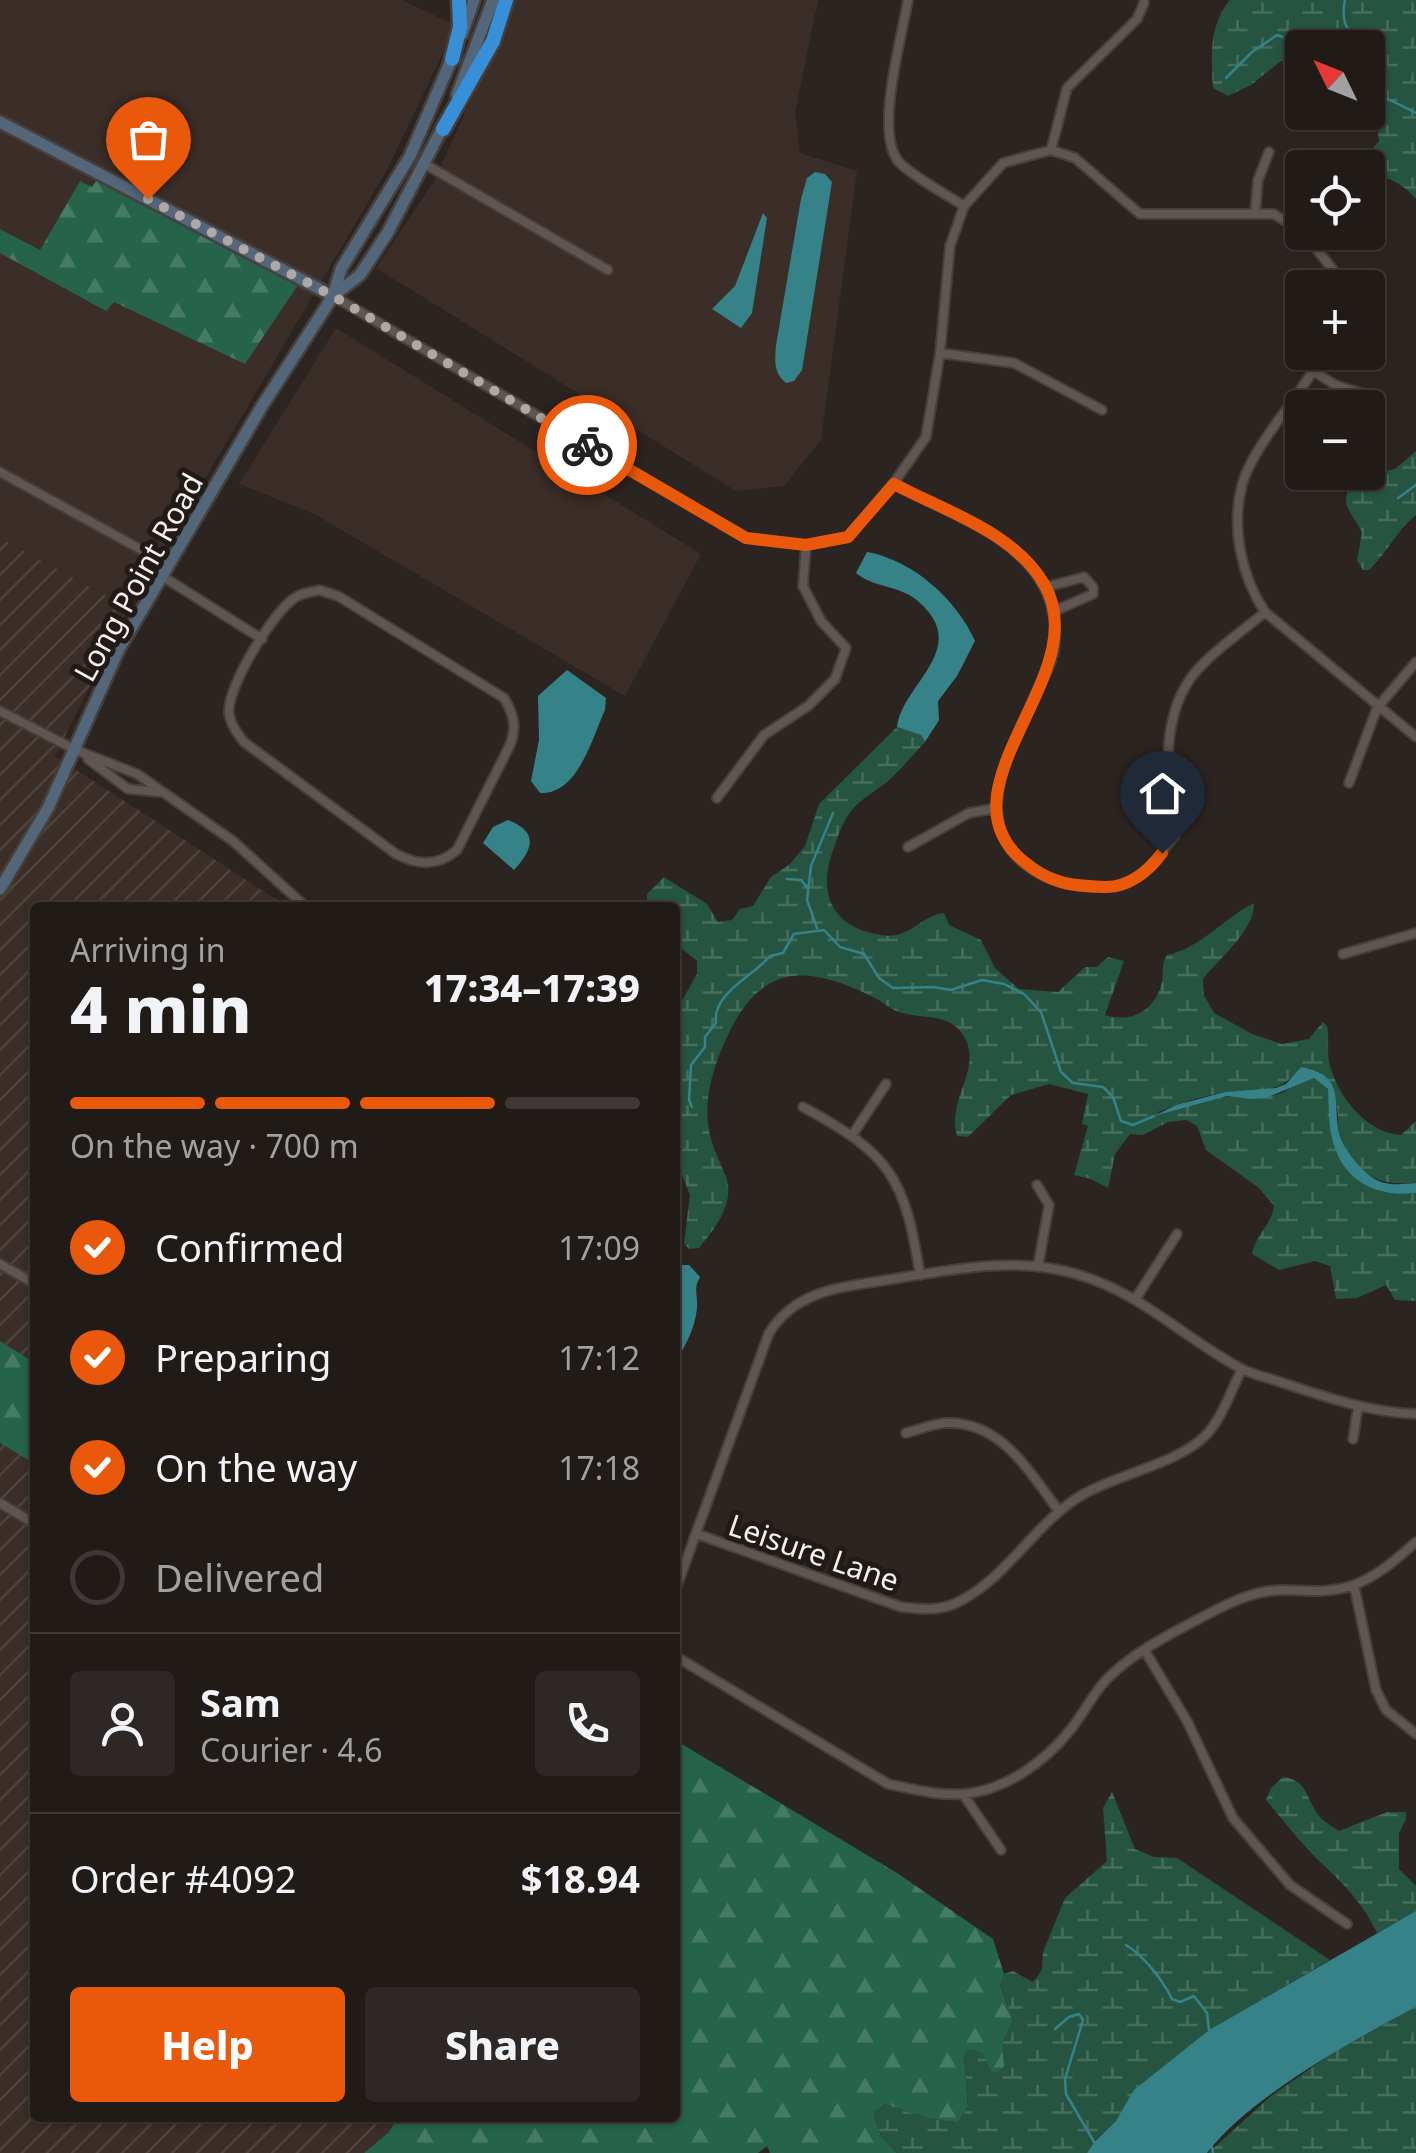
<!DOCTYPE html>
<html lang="en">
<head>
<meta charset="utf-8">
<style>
  body { margin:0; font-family:"Noto Sans",sans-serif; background:#2d2825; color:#f1f3f6; height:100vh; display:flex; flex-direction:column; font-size:38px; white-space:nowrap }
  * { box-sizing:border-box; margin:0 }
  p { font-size:32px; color:#a2a1a2 }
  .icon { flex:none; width:55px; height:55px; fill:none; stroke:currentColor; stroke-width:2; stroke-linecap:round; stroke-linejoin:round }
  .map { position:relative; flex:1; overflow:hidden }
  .panel { position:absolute; left:30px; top:902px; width:650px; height:1220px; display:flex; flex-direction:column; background:#211b18; border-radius:10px; box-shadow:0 2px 8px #0004,0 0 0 2px #3e3937 }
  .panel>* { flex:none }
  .needle { width:65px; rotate:313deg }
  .tools { position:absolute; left:1285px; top:30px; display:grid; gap:20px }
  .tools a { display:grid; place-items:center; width:100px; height:100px; border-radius:10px; background:#211b18; box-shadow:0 2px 8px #0004,0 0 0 2px #3e3937; font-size:50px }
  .pin { position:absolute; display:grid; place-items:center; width:85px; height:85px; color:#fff; margin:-102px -42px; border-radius:50% 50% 50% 0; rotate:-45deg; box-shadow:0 0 10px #0007 }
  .pin .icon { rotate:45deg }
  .courier { position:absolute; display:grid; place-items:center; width:100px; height:100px; margin:-50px; border:8px solid #ea580c; border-radius:50%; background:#fff; color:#222; box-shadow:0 2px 12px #0007 }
  .overview em { font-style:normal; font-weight:800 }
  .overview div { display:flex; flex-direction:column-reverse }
  .overview { display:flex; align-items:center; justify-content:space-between; height:170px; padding:0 40px }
  h1 { font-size:65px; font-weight:800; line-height:75px }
  .bar { display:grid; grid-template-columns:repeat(4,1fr); gap:15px 10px; align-content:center; height:120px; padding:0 40px }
  .bar i { height:12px; border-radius:8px; background:#3e3937 }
  .bar .active { background:#ea580c }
  .bar p { grid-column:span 4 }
  .line { display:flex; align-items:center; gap:25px; padding:0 40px; border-top:2px solid #3e3937 }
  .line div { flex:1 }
  .round { display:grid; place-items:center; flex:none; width:105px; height:105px; border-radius:10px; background:#2d2825 }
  ol { padding:0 40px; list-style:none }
  li { display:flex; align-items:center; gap:30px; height:110px }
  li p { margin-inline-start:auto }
  li .icon { padding:10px; border-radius:50%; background:#ea580c; color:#fff; stroke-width:4 }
  li:last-child { color:#a2a1a2 }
  li i { width:55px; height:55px; border:5px solid #3e3937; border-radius:50% }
  .cta { display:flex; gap:20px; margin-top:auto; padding:20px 40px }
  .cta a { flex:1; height:115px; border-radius:10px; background:#ea580c; color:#fff; font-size:40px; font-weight:800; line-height:115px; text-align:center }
  .cta a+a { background:#2d2825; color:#f1f3f6 }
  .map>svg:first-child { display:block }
</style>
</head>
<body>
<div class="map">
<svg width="1416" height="2153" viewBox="0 0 1416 2153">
  <defs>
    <pattern id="industrial-furrows" width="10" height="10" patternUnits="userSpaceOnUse" patternTransform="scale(2.5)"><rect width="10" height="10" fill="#3b2d27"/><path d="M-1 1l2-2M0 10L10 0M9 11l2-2" fill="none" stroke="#4e423c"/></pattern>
    <pattern id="forest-firs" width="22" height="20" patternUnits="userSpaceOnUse" patternTransform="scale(2.5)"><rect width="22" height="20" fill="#25634a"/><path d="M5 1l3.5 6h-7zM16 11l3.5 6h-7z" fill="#457a64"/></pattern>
    <pattern id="wetland-marsh" width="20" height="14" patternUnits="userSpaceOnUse" patternTransform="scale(2.5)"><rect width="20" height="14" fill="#255541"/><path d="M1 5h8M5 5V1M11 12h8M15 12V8" fill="none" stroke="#456e5d"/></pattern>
  </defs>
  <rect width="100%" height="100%" fill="#2c2420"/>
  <path fill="#3b2d27" d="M0 0H402L453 24 444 51 387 170 129 608 0 538Z
    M516 0H818L795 112 800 153 857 171 821 440 784 486 736 491 376 268 434 181Z
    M336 328 701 554 625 696 316 515 239 484Z"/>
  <path fill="url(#industrial-furrows)" d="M0 538 129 608 55 756 288 907 35 908V1363L0 1341Z
    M0 1443 35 1464V2118H397L389 2132 364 2153H0Z"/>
  <path fill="url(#forest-firs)" d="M98 178 298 285 245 364 114 302 106 311 0 253V229L40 250 80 181 92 187Z
    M0 1341 35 1363V1464L0 1443Z
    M675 1740 897 1873 993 1939 1004 1974 1000 1985 1013 2020 1003 2042 1004 2067 998 2073 991 2072 986 2063 964 2055 968 2107 958 2123 927 2118 885 2104 873 2114 881 2136 897 2153H770L767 2146 758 2153H364L389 2132 397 2118H675Z"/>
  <path fill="url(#wetland-marsh)" d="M1230 0H1416V199C1402 183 1388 175 1368 176V168L1352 167 1361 162 1379 141 1378 132 1357 113 1368 112V48H1302V66L1297 62 1281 61 1251 85 1228 96 1213 88C1211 57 1209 25 1230 0Z
    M1416 451V515C1397 530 1387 553 1369 570H1363L1357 560 1362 533C1352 510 1339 509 1351 483L1370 474 1395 469Z
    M897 727 921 735 925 742C913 755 901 769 888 781 876 791 862 798 852 810 844 819 839 833 835 845 817 889 828 927 881 935 910 940 923 914 944 913L949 925 981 940 995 968 1019 989 1058 992 1085 967H1097L1108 957 1124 961 1105 1015C1130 1023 1153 1012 1161 986 1165 974 1160 966 1167 955 1201 948 1224 918 1254 903 1255 930 1219 959 1203 979L1204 995 1214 1013 1252 1034 1282 1044 1309 1039 1323 1022 1327 1026C1330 1039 1326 1053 1330 1066 1339 1098 1367 1133 1401 1135L1416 1121V1183C1380 1186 1354 1176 1340 1139 1337 1129 1339 1118 1337 1107 1335 1095 1325 1082 1319 1072L1301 1067C1277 1097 1261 1088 1228 1092 1204 1095 1180 1103 1158 1112L1159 1115C1178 1107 1204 1100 1225 1097 1243 1094 1258 1100 1279 1094 1291 1090 1308 1072 1321 1081 1346 1098 1308 1155 1372 1183 1388 1190 1398 1195 1416 1193V1301L1395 1300 1386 1285 1357 1298 1336 1299 1330 1266 1315 1261 1279 1270 1252 1254C1255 1235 1271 1226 1274 1206L1259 1188 1206 1150 1197 1126 1186 1120 1168 1122 1143 1135 1130 1134 1115 1154 1108 1188 1091 1179 1074 1175 1088 1126 1082 1124 1088 1094 1049 1084 1011 1095 968 1137 957 1136C947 1100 980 1072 966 1040 952 1011 923 1020 899 1012 890 1009 882 1001 873 997 798 960 756 967 722 1048 711 1075 704 1101 709 1130 712 1149 721 1162 727 1180 734 1204 714 1230 699 1248L689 1249 684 1243 690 1195 675 1158V1013L697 974V961L675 943V908H647V894L664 877 707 904 718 922 732 920 740 909 753 906 771 877 790 864 805 846 819 804Z
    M1283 1777C1308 1780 1306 1799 1319 1816 1324 1822 1333 1827 1339 1831L1387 1812H1406V1819L1399 1833V1869L1416 1886V1912L1377 1933C1363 1903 1342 1882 1318 1860 1299 1841 1283 1820 1266 1800L1271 1788Z
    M1112 1792 1135 1849 1154 1857 1177 1858 1330 1960 1209 2030 1135 2090 1116 2121 1094 2141 1087 2153H897L881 2136 873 2114 885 2104 927 2118 958 2123 968 2107 964 2055 970 2049 983 2053 991 2072 998 2073 1004 2067 1003 2042 1013 2020 1000 1984 1004 1974 1013 1971 1033 1982 1042 1970 1043 1952 1065 1898 1107 1861 1103 1808Z
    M1416 2007V2153H1208L1271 2096 1334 2052Z"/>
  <path fill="#358389" d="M815 172 825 174 832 182 802 370 794 381 786 383C773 372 775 361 776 345L801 199 807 178Z
    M763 213 767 218 752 313 741 328 712 309 735 286Z
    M867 552C913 560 957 600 975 641L957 676 938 701 939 720 925 742 921 735 897 727C902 684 972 649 919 602 901 585 873 588 856 573Z
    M567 670 606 698 605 710C592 738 578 795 540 793L531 781 539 740 538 696Z
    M508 820C539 832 533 849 514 870L483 843 493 827Z
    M1301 1067C1345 1075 1333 1099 1339 1133 1341 1143 1348 1152 1354 1160 1375 1185 1385 1186 1416 1183V1193C1376 1198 1341 1180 1332 1138 1328 1122 1329 1105 1328 1089L1314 1078 1268 1097 1252 1099 1227 1096 1154 1116 1176 1105 1225 1092 1276 1088 1286 1084Z
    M675 1265H689L700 1277C693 1289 698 1295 697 1308 695 1329 685 1346 675 1363Z
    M1416 1911V2007C1352 2041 1251 2096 1207 2153H1087L1094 2142 1116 2121 1134 2090 1209 2030Z"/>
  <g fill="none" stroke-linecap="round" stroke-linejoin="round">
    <path stroke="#358389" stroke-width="2.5" d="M1345 0C1340 25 1348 30 1363 48
      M1226 78 1252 52 1277 35 1298 43 1314 40 1321 48
      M1368 96 1384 97 1416 113
      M1398 498 1416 485
      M787 879 801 880 807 887
      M817 928 807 900 811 866 833 813
      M692 1107 689 1100 691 1065 705 1047V1037L716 1023C712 993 755 975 770 956L783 953 794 934 824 930 840 947 864 954 879 978 893 988 933 987 951 990 982 980 1004 984 1024 994 1041 1012 1061 1072 1073 1083 1103 1087 1113 1097 1121 1121 1133 1125 1154 1116
      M1126 1945C1144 1956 1162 1979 1172 1999L1180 2002 1194 1996 1207 2013 1209 2030
      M1055 2029 1069 2017 1079 2014 1083 2020 1065 2079 1066 2094 1094 2142
      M1212 2147 1213 2153"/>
    <g stroke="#463f3c" stroke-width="12">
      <path id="street" d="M908 0C902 36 874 134 899 162 913 177 946 194 964 206
        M1051 150 1067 88 1137 19 1144 3
        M423 163 608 270
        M1255 214 1258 180 1269 152
        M1303 232 1337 275 1338 288
        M333 296 746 538 806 545 848 537 893 484 926 437 940 353 950 246 964 206 1003 163 1051 150 1075 158 1140 214H1274L1302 232
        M1324 352C1304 393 1253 444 1242 485 1231 527 1241 576 1265 612L1416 737
        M940 353 1014 363 1102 410
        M1314 371 1335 385 1364 394
        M0 472 169 565
        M893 484C965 521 1068 551 1054 651 1051 667 1039 686 1033 700 1017 736 998 769 997 808L969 813 908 847
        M162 576 262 639
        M1046 587 1084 577 1093 587V594L1052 612
        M319 590 338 596 504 698C514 715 517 726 510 745L457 850C437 867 418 865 396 854L244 742C237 733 231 725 229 714 226 688 274 610 296 597 302 593 312 592 319 590Z
        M0 711 76 750 137 774 233 841 307 908
        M88 759 128 789 159 792
        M1349 783 1377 708 1416 662
        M717 798 764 735 808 706 835 679 846 648 821 621 803 586 806 545
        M997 808C1000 861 1046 886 1095 887 1102 887 1111 888 1118 886 1145 878 1159 857 1175 835 1166 781 1159 712 1198 669 1218 647 1243 631 1265 612
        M1343 954 1416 933
        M803 1107C890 1154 905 1177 920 1275
        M853 1134 886 1084
        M1037 1185 1049 1205 1038 1266
        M0 1264 35 1284
        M1136 1298 1177 1234
        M906 1433C918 1430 932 1424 945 1423 1001 1420 1029 1472 1059 1511
        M1353 1439 1358 1407
        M0 1503 35 1524
        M697 1534 901 1607C919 1609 937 1611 954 1604 1005 1582 1034 1523 1082 1495 1118 1474 1177 1464 1205 1436 1222 1419 1231 1390 1242 1369
        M1354 1585 1376 1690 1386 1710 1416 1734
        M675 1591 769 1333C795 1292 836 1288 880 1281 945 1271 1012 1255 1076 1274 1140 1292 1184 1338 1240 1368 1253 1375 1270 1378 1283 1383 1328 1398 1369 1412 1416 1414
        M1145 1651 1187 1721 1233 1818 1290 1885 1347 1924
        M675 1656 888 1784C912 1789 939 1796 963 1794 1005 1791 1046 1761 1071 1729 1083 1714 1093 1694 1106 1680 1133 1652 1174 1632 1208 1614 1233 1601 1258 1589 1287 1590 1310 1591 1332 1593 1354 1585 1378 1576 1398 1558 1416 1542
        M963 1794 1001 1850"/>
    </g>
    <g stroke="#463f3c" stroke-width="16">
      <path id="secondary" d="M462 34 474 0
        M457 95 493 0
        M0 122 333 296
        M333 296 360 275 388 232 446 121
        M0 889 48 808 119 649 262 406 333 296 341 269 410 156 455 51"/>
    </g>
    <g stroke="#463f3c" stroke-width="19">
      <path id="highway" d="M452 59 460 27 459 0
        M443 129 493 41 506 0"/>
    </g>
    <use href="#street" stroke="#5f5552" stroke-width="8"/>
    <use href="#secondary" stroke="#53667a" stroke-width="11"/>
    <use href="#highway" stroke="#378fd7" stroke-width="14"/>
  </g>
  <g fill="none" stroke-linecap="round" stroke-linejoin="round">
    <path stroke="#afa8a5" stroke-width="10" stroke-dasharray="0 18" d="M148 199 333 296 587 445"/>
    <path stroke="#ea580c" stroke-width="12" d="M587 445 746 538 806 545 848 537 894 484C945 511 1014 532 1044 584 1097 673 936 787 1022 860 1050 884 1071 886 1106 887 1129 887 1149 871 1162 853"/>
  </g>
  <g text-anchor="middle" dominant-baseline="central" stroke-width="10" stroke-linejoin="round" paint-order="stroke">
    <g font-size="30" fill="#f5efed" stroke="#221a17">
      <text transform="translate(138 577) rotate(-61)">Long Point Road</text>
      <text transform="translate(814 1552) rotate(19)">Leisure Lane</text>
    </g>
  </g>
</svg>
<div class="tools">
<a><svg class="needle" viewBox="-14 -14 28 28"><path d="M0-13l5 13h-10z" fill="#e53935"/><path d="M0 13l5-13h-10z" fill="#a2a1a2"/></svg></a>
<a><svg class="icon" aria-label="locate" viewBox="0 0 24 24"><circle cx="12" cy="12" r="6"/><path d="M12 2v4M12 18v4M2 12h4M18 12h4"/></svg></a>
<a>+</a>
<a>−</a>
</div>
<div class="pin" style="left:148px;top:199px;background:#ea580c"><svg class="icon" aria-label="bag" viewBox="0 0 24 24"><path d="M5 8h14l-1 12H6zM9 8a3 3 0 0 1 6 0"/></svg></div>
<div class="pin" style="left:1162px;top:853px;background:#1f2937"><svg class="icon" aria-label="home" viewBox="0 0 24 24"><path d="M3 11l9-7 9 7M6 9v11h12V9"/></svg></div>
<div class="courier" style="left:587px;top:445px"><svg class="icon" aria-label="bike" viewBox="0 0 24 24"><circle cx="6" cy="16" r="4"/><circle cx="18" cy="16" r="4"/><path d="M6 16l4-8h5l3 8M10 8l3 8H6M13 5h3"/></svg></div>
<section class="panel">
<div class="overview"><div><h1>4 min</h1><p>Arriving in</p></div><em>17:34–17:39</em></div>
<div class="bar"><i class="active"></i><i class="active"></i><i class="active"></i><i></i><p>On the way · 700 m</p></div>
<ol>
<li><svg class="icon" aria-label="check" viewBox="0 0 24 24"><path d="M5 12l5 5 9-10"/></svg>Confirmed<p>17:09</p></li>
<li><svg class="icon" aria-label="check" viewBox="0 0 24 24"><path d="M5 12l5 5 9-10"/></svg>Preparing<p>17:12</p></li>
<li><svg class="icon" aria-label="check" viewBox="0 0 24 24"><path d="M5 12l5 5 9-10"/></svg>On the way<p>17:18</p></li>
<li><i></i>Delivered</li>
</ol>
<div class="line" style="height:180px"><a class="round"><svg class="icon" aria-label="person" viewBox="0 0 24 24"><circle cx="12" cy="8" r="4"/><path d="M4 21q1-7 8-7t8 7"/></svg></a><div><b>Sam</b><p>Courier · 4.6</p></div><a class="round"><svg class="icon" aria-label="phone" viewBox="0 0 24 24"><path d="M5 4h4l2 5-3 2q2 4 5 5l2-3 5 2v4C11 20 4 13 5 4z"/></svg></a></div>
<div class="line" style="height:130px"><div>Order #4092</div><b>$18.94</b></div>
<div class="cta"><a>Help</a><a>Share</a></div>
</section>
</div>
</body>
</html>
